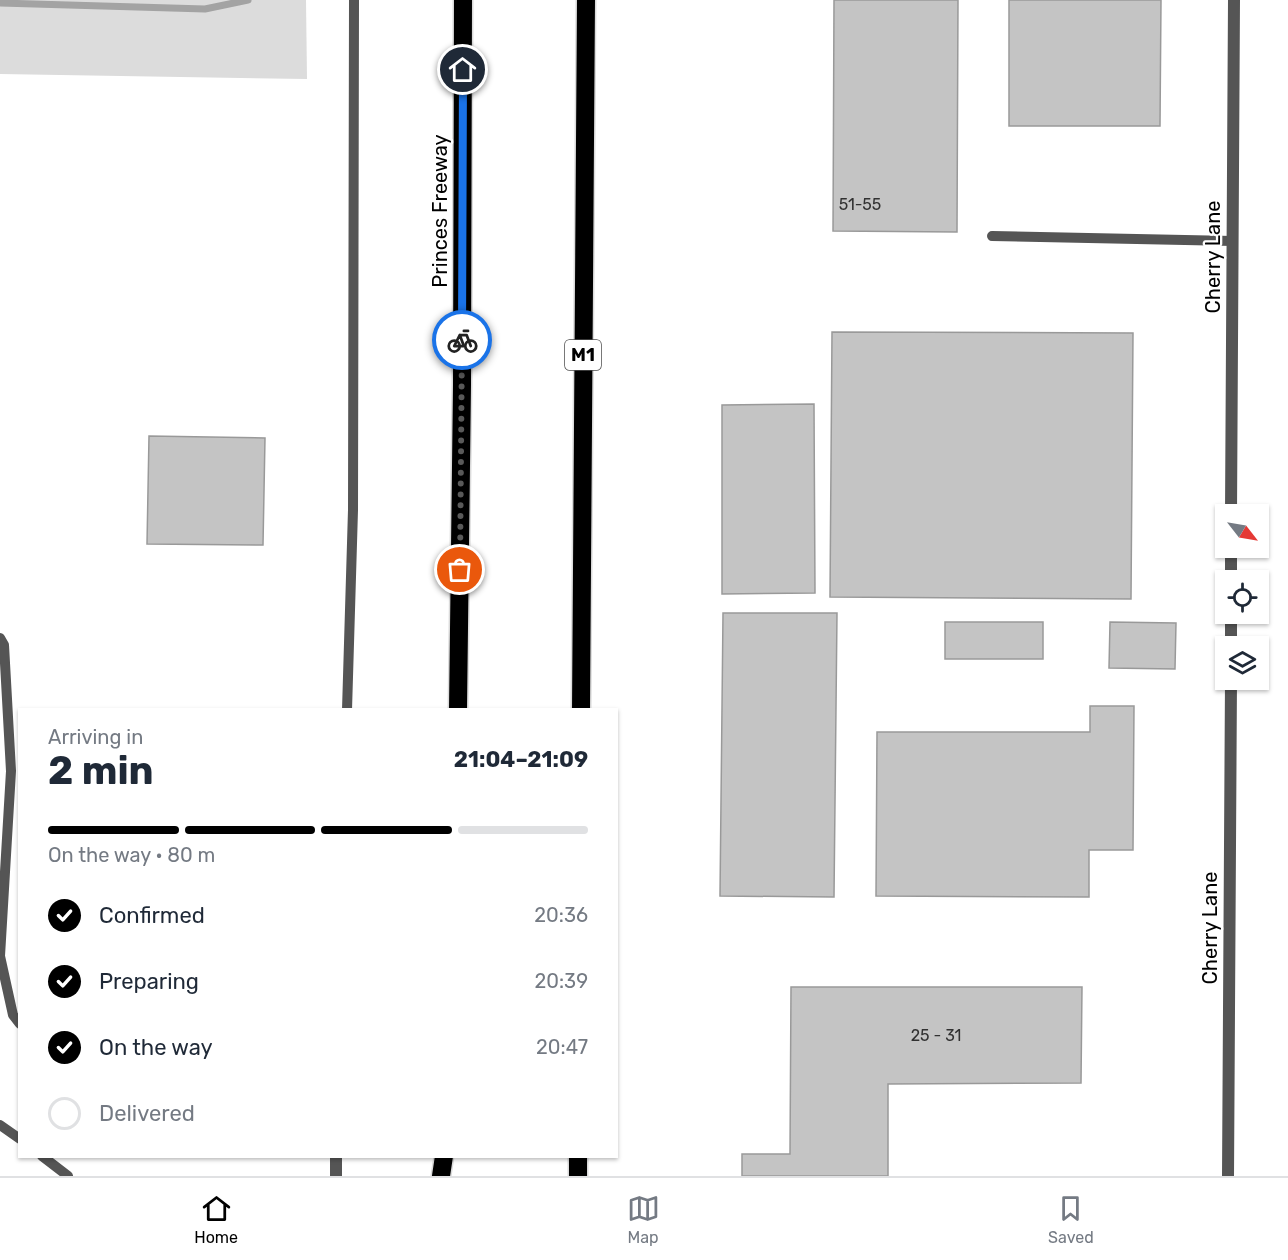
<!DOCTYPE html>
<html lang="en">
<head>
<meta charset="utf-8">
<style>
  body { margin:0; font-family:Rubik,sans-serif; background:#f6f6f7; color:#1f2937; height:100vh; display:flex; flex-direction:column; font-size:22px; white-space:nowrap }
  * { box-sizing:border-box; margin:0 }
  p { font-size:20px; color:#747a83 }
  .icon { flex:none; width:33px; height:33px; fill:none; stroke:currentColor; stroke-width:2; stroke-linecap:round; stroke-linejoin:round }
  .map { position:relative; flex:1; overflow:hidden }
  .side { position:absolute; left:18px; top:708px; width:600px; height:450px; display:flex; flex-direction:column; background:#fff; border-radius:0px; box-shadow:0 2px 4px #0004 }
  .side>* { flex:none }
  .needle { width:39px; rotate:121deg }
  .tools { position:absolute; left:1215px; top:504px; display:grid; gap:12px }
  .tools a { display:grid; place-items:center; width:54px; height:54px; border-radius:0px; background:#fff; box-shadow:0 2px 4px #0004; font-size:30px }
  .pin { position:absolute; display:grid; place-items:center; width:51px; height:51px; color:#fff; margin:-26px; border:3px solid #fff; border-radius:50%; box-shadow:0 2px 6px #0007 }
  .courier { position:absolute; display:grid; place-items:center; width:60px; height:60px; margin:-30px; border:4px solid #1a73e8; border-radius:50%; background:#fff; color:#222; box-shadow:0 2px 8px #0007 }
  .head em { font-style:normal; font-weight:700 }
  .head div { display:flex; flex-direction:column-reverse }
  .head { display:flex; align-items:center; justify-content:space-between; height:102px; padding:0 30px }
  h1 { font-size:39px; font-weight:700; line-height:45px }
  .bar { display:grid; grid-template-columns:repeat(4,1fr); gap:9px 6px; align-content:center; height:72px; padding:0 30px }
  .bar i { height:8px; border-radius:4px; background:#e0e1e3 }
  .bar .on { background:#000 }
  .bar p { grid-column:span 4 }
  ol { padding:0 30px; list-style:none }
  li { display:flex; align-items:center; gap:18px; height:66px }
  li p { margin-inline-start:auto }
  li .icon { padding:6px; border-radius:50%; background:#000; color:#fff; stroke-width:4 }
  li:last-child { color:#747a83 }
  li i { width:33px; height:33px; border:3px solid #e0e1e3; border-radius:50% }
  .dock { display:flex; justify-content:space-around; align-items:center; height:84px; border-top:2px solid #e0e1e3; background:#fff; font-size:16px; color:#747a83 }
  .dock a { display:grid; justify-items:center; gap:3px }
  .dock .on { color:#000 }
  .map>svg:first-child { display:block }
</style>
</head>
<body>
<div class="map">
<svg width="1288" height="1176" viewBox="0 0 1288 1176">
  <rect width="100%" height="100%" fill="#fff"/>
  <path fill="#dcdcdc" d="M0 0H306L307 79 0 74Z"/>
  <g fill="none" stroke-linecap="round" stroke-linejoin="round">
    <path stroke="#a3a3a3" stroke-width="7" d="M0 3 205 9 248 0"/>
  </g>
  <path fill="#c4c4c4" stroke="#999" stroke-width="1.5" d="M834 0H958L957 232 833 231Z
    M1009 0H1161L1160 126H1009Z
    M832 332 1133 333 1131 599 830 597Z
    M814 404 815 593 722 594V405Z
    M149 436 265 438 263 545 147 544Z
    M723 613H837L834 897 720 896Z
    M945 622H1043V659H945Z
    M1110 622 1176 623 1175 669 1109 668Z
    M1090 706H1134L1133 850H1089V897L876 896 877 732H1090Z
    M791 987H1082L1081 1083 888 1084V1176H742V1154H790Z"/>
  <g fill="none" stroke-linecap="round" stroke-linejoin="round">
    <g stroke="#dbdbdb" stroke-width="21">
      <path id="motorway" d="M458 710 462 385 463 0
        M581 710 586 0
        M441 1176 444 1156
        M578 1176V1156"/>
    </g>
    <path stroke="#555" stroke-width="10" d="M992 236 1233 241
      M0 638 4 645 11 771 0 956 13 1015 20 1024
      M347 710 353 510 354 0
      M0 1125 20 1139
      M42 1156 68 1176"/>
    <path stroke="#555" stroke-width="12" d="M336 1156V1176"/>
    <path stroke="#555" stroke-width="12" d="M1231 514 1234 0
      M1231 580V548
      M1231 646V614
      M1228 1176 1231 680"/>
    <use href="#motorway" stroke="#000" stroke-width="18"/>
  </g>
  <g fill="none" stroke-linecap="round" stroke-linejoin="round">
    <path stroke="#595959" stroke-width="6" stroke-dasharray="0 10.8" d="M460 570 462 340"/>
    <path stroke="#1a73e8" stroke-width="8" d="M462 340 463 70"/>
  </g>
  <g text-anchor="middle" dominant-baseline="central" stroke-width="4.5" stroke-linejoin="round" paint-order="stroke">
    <g font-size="16" fill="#313131">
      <text x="860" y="204">51-55</text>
      <text x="936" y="1035">25 - 31</text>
    </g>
    <rect fill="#fff" stroke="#4c4c4c" stroke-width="1.5" x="565" y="340" width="36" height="30" rx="4.5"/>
    <g font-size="18" font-weight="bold" fill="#000">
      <text x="583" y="355">M1</text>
    </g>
    <g font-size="20" fill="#000" stroke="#fff">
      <text transform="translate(440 211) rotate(-90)">Princes Freeway</text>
      <text transform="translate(1213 257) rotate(-90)">Cherry Lane</text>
      <text transform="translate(1210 928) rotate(-90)">Cherry Lane</text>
    </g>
  </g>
</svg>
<div class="tools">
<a><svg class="needle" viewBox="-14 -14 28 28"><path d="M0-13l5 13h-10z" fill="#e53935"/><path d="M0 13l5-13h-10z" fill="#747a83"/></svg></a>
<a><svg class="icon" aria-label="locate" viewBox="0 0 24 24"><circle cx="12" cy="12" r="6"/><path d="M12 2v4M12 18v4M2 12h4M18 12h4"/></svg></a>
<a><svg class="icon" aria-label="layers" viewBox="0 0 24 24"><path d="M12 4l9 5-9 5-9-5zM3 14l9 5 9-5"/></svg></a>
</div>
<div class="pin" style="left:460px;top:570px;background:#ea580c"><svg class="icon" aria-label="bag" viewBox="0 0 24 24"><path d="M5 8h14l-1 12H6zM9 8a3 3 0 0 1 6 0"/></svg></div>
<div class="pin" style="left:463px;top:70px;background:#1f2937"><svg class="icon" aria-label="home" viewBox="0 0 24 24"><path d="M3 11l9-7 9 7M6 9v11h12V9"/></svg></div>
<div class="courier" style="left:462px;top:340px"><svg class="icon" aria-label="bike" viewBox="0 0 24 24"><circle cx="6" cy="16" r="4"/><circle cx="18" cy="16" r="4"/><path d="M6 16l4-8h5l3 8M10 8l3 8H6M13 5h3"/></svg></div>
<section class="side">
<div class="head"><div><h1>2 min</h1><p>Arriving in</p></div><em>21:04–21:09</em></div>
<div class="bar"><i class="on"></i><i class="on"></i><i class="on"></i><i></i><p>On the way · 80 m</p></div>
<ol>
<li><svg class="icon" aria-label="check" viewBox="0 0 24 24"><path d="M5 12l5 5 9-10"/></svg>Confirmed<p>20:36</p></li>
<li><svg class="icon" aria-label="check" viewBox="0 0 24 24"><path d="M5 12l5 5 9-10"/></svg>Preparing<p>20:39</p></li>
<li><svg class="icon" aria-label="check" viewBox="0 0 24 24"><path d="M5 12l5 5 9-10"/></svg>On the way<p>20:47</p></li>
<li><i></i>Delivered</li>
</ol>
</section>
</div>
<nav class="dock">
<a class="on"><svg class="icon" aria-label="home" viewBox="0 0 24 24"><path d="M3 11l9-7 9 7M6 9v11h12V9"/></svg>Home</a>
<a><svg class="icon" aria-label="map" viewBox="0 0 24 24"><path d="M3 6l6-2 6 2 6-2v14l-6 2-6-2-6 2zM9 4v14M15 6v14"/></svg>Map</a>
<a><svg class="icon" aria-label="saved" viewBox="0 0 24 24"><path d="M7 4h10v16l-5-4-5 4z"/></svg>Saved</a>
</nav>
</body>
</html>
